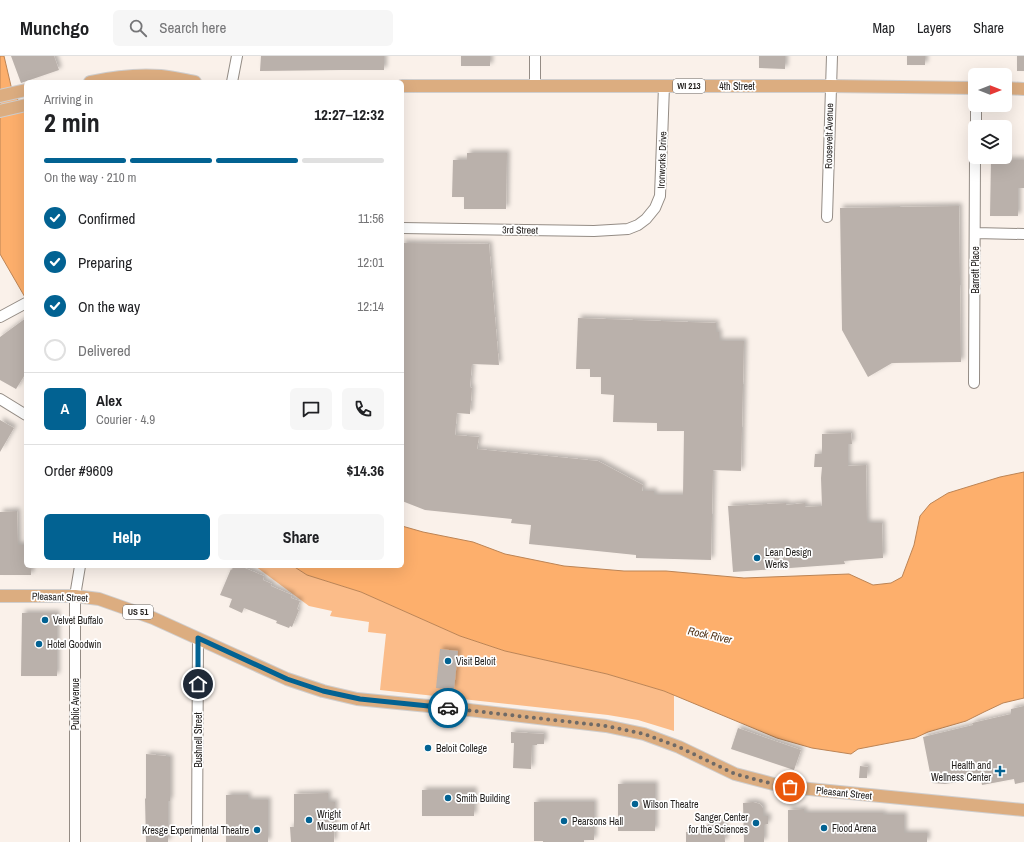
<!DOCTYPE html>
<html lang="en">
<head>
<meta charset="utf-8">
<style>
  body { margin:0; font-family:"Archivo Narrow",sans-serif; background:#f6f6f6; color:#202124; height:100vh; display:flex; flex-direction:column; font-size:15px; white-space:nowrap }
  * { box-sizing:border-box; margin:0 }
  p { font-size:13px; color:#757577 }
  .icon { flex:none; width:22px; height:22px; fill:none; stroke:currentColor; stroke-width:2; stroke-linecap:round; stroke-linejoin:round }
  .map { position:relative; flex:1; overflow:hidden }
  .side { position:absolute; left:24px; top:24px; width:380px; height:488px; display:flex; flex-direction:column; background:#fff; border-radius:6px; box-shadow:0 4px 16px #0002 }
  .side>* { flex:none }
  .needle { width:26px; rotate:90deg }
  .buttons { position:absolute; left:968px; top:12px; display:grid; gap:8px }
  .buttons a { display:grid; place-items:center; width:44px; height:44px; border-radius:6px; background:#fff; box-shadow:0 4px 16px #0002; font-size:20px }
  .pin { position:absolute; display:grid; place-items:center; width:34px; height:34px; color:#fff; margin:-17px; border:2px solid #fff; border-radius:50%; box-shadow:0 1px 4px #0007 }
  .courier { position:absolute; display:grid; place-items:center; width:40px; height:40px; margin:-20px; border:3px solid #026292; border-radius:50%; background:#fff; color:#222; box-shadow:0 1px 5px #0007 }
  .head em { font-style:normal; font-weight:800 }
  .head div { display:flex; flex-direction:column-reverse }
  .head { display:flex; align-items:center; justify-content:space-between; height:68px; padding:0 20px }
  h1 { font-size:26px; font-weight:800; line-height:30px }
  .bar { display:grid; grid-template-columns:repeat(4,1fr); gap:6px 4px; align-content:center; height:48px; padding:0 20px }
  .bar i { height:5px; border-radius:3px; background:#e0e0e0 }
  .bar .on { background:#026292 }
  .bar p { grid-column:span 4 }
  .line { display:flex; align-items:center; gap:10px; padding:0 20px; border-top:1px solid #e0e0e0 }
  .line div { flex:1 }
  .round { display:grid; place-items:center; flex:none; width:42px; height:42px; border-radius:6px; background:#f6f6f6 }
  ol { padding:0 20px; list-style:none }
  li { display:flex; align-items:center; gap:12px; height:44px }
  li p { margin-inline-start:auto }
  li .icon { padding:4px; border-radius:50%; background:#026292; color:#fff; stroke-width:4 }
  li:last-child { color:#757577 }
  li i { width:22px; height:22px; border:2px solid #e0e0e0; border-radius:50% }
  .primary-button { display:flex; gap:8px; margin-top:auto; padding:8px 20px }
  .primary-button a { flex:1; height:46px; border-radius:6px; background:#026292; color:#fff; font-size:16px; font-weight:800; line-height:46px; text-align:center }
  .primary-button a+a { background:#f6f6f6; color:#202124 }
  header { display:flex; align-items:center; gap:24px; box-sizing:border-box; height:56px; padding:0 20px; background:#fff; border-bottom:1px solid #e0e0e0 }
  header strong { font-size:19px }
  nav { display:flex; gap:22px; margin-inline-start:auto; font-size:14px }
  .search { width:280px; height:36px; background:#f6f6f6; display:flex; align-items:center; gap:10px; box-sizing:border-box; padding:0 14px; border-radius:6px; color:#757577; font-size:15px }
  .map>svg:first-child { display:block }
</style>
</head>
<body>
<header>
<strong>Munchgo</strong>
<div class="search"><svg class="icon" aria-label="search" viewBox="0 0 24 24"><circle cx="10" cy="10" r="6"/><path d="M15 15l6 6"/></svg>Search here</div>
<nav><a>Map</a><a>Layers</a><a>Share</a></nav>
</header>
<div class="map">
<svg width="1024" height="786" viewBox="0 0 1024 786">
  <defs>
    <filter id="shadow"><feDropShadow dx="3" dy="-3" stdDeviation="2" flood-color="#0004"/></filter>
  </defs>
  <rect width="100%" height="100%" fill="#faf1ea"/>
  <path fill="#fbbc89" d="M255 510H293L307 519 361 536 460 580 505 595 607 618 664 635 674 639V675L638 664 608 659 380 634 386 578 368 576 369 566 330 560 332 555 309 550Z"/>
  <path fill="#fdaf6c" stroke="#bc8455" d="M0 0H4L11 30 26 60V243L0 198Z
    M1024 416V642L1003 647 984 656 966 665 928 676 915 682 858 693 851 698 812 692 777 682 664 635 607 618 505 595 460 580 361 536 307 519 293 510H402V470L423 476 473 486 505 498 564 510 624 515H666L744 522 849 518 873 529 891 527 902 521 914 489 920 460 930 448 948 437 1000 421Z"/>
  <path fill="#bab1ab" filter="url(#shadow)" d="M11 0H54L59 14 21 27Z
    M261 0H384V14H341L260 15Z
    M461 0H490V10H461Z
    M759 0H785V13L759 12Z
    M907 0H925V9H907Z
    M1017 0H1024V15H1017Z
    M467 97H507L506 153H464V141H452L453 104H467Z
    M991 104H1024V132H1018V160H990Z
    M959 150 961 306 892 307 868 321 842 274 840 152Z
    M402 187 489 188 499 309 472 308 470 331 472 332 470 358 457 357 455 379 479 381 477 393 598 405 643 429 642 435H654V439H683L684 375H657V367L613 366 614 339 601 338V321H590V313H576L578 262 716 267V276H719V285H744L741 415 713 414 711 504 636 502V499L529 488 531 469 511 467 512 463 425 454 402 445Z
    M26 262V317L16 333 0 324V281Z
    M0 364 14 372 0 396Z
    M851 377 852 388H848V410L866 409 867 467H882L883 502 844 505 845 508 733 516 728 450 786 447V449L805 447V451L822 450 821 422 822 411H814L815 398H822V378Z
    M17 455 18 489H26V510H31V519H0V456Z
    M233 510H240L264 520 263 524 272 528 271 530 292 539 291 542 300 545 297 553 299 554 292 571 290 570 289 572 276 567 277 565 244 552 242 557 229 551 232 543 220 539 231 513 232 514Z
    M22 557H57V620H21Z
    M440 593 458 595 454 634 436 632Z
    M1024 650V726L1015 728 1014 723 982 729 981 722 945 728 932 727 923 681 973 669 972 667 1011 658V653Z
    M738 672 801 694 794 714 731 693Z
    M511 676 544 678V688H537V689H532L531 713 513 712 514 687H511Z
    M146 698 166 700V701H170V745H168V786H146L145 743 146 742Z
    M860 710 868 711 867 722H859Z
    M618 728H655V775H618Z
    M422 734H474V760H422Z
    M328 737V746H335L334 786H291L290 771H294V738Z
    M226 739H248V744H268V786H226Z
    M534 746H594V784H584V786H543V785H534Z
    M753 746 760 748 763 752V760H768V768L764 769V786H744L743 747Z
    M804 753V757H883V759H904V777H927V786H788V754Z
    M711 766H724L725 786H686V776H706V770Z"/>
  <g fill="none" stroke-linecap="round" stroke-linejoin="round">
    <g stroke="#948c85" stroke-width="12">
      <path id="minor" d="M232 26 237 0
        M535 30V0
        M976 71V49
        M827 161 832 0
        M402 172 594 175 628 173 638 169 646 163 655 152 660 140 664 30
        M975 177 1024 178
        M0 261 26 247
        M974 327 975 101
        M0 343 26 359
        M75 786V540L80 510
        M197 786 198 582"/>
    </g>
    <g stroke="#cfcece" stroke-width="14">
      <path id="major" d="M90 26C113 21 137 18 161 20 172 21 183 24 195 26
        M402 30H830L975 32
        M1005 32 1024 33
        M0 40 26 34
        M0 55 26 49
        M0 540H75L99 543 153 562 287 623 323 635 357 643 469 654 606 670 644 678 679 691 735 718 781 730 819 734 1024 754"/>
    </g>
    <use href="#minor" stroke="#fff" stroke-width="10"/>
    <use href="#major" stroke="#dcad80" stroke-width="12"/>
  </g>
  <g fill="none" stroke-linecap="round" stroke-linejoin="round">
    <path stroke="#6f6a66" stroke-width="4" stroke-dasharray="0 7.2" d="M448 652 606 670 644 678 679 691 735 718 781 730 790 731"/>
    <path stroke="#026292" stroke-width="5" d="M198 628V582L287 623 323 635 360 643 448 652"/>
  </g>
  <g fill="#026292" stroke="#fff" stroke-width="1.5">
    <circle cx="757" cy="502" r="4"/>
    <circle cx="45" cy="564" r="4"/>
    <circle cx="39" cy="588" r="4"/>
    <circle cx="448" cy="605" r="4"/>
    <circle cx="428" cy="692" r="4"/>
    <path d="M998 709h4v4h4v4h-4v4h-4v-4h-4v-4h4z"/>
    <circle cx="448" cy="742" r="4"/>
    <circle cx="635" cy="748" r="4"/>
    <circle cx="309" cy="764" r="4"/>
    <circle cx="564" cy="765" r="4"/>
    <circle cx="756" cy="767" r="4"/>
    <circle cx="824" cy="772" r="4"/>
    <circle cx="257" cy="774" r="4"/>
  </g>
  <g text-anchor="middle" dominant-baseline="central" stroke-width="3.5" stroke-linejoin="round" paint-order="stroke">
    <g fill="#fff" stroke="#666462" stroke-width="1">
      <rect x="673" y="23" width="32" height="14" rx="3"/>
      <rect x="123" y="549" width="30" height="14" rx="3"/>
    </g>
    <g font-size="9" font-weight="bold" fill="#24211f">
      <text x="689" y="30">WI 213</text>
      <text x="138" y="556">US 51</text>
    </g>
    <g font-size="10" fill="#24211f" stroke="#fff">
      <text x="737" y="30">4th Street</text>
      <text transform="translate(829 80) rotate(-89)">Roosevelt Avenue</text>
      <text transform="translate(662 104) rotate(-88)">Ironworks Drive</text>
      <text transform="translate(520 174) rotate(1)">3rd Street</text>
      <text transform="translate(975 214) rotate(-90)">Barrett Place</text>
      <text transform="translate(60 541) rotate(2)">Pleasant Street</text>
      <text transform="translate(75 648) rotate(-90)">Public Avenue</text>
      <text transform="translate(198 684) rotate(-90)">Bushnell Street</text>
      <text transform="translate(844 737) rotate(6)">Pleasant Street</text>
    </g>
    <g font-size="10" fill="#24211f" stroke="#fff" text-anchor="start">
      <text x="765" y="496">Lean Design<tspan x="765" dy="12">Werks</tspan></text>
      <text x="53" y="564">Velvet Buffalo</text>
      <text x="47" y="588">Hotel Goodwin</text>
      <text x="456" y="605">Visit Beloit</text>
      <text x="436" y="692">Beloit College</text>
      <text x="991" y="709" text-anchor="end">Health and<tspan x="991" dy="12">Wellness Center</tspan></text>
      <text x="456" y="742">Smith Building</text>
      <text x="643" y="748">Wilson Theatre</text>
      <text x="317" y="758">Wright<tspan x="317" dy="12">Museum of Art</tspan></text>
      <text x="748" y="761" text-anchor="end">Sanger Center<tspan x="748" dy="12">for the Sciences</tspan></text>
      <text x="572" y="765">Pearsons Hall</text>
      <text x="832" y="772">Flood Arena</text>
      <text x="249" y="774" text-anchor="end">Kresge Experimental Theatre</text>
    </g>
    <g font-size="11" font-style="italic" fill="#4f3014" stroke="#fff">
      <text transform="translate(710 579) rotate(12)">Rock River</text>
    </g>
  </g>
</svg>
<div class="buttons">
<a><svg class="needle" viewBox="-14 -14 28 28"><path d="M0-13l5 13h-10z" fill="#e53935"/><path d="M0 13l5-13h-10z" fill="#757577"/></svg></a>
<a><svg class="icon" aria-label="layers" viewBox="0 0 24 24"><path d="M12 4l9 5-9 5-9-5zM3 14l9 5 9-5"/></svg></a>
</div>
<div class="pin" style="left:790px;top:731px;background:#ea580c"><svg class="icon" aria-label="bag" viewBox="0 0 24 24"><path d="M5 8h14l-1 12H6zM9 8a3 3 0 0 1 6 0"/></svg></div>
<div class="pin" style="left:198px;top:628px;background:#1f2937"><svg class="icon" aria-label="home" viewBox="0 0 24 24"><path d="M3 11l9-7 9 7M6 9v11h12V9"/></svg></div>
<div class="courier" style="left:448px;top:652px"><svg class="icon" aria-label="car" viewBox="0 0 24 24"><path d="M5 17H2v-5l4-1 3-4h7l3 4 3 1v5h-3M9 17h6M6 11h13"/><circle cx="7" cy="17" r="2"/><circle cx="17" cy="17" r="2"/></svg></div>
<section class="side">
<div class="head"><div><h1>2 min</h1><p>Arriving in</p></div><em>12:27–12:32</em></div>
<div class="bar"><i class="on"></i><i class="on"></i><i class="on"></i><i></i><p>On the way · 210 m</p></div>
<ol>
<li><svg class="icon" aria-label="check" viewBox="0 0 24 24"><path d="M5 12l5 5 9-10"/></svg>Confirmed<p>11:56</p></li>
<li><svg class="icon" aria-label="check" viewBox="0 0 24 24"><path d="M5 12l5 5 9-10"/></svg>Preparing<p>12:01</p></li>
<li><svg class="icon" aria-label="check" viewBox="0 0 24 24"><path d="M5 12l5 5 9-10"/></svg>On the way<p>12:14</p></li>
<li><i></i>Delivered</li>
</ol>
<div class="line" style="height:72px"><b class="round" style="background:#026292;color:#fff">A</b><div><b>Alex</b><p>Courier · 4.9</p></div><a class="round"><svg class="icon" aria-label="chat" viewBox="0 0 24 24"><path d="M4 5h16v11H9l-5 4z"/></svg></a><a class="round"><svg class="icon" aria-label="phone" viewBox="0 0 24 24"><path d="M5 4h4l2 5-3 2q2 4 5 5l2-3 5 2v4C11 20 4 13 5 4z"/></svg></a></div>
<div class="line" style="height:52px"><div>Order #9609</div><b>$14.36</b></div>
<div class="primary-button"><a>Help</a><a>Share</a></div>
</section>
</div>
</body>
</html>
